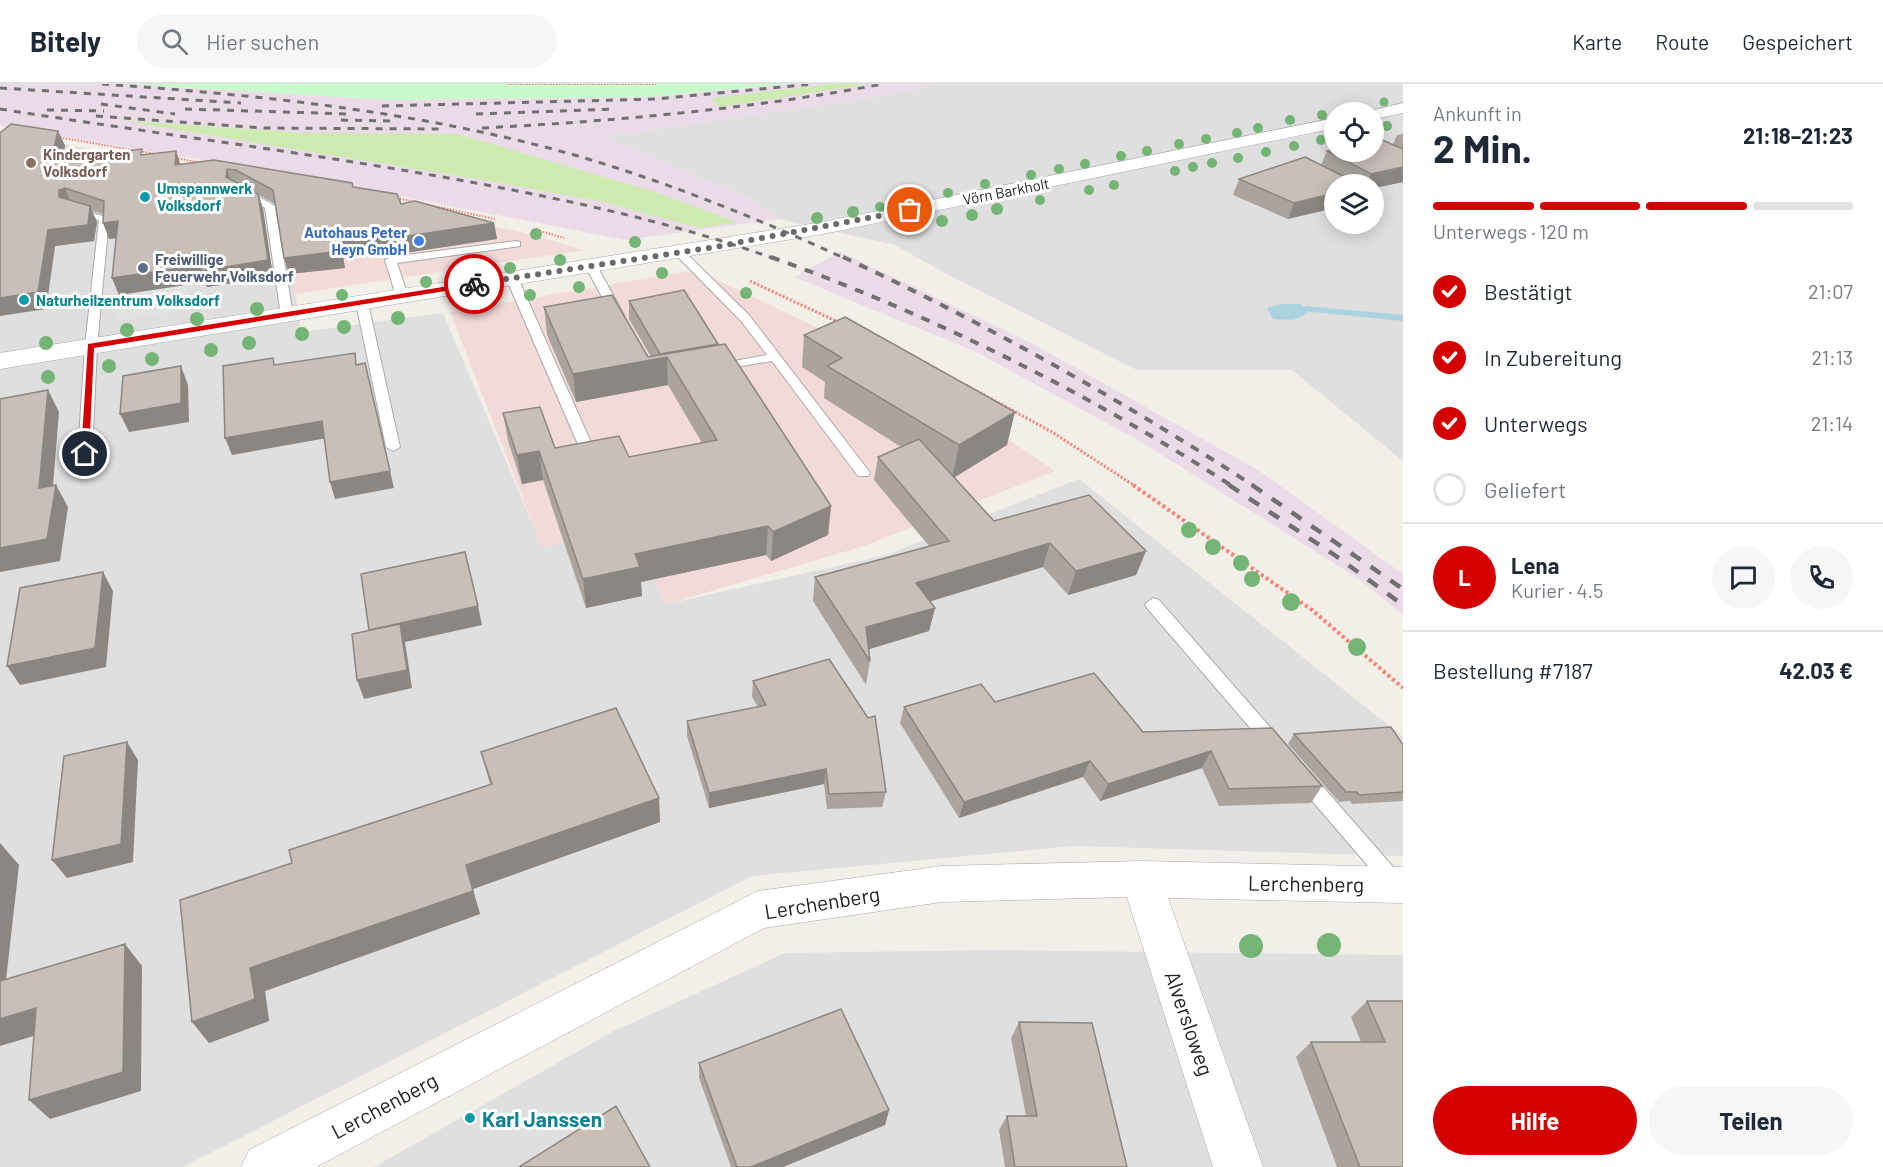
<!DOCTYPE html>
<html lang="de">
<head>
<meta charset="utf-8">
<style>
  body { margin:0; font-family:Barlow,sans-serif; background:#f6f6f7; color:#1f2937; height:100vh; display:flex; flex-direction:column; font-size:22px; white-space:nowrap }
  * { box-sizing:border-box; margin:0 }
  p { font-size:20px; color:#747a83 }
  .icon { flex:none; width:33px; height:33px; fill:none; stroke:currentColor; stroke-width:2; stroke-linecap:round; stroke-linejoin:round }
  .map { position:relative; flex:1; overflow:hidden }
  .sheet { display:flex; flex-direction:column; background:#fff; width:480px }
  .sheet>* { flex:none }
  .fabs { position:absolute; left:1324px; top:18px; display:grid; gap:12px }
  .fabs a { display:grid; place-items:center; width:60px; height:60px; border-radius:50%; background:#fff; box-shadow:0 3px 15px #0003; font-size:30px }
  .pin { position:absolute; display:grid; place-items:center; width:51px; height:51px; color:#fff; margin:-26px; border:3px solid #fff; border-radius:50%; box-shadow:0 2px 6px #0007 }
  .courier { position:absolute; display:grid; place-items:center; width:60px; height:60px; margin:-30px; border:4px solid #d40000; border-radius:50%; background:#fff; color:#222; box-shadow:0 2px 8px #0007 }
  .head em { font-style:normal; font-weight:700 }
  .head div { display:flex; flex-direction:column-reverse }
  .head { display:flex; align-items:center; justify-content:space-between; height:102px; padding:0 30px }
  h1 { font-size:39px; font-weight:700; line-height:45px }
  .bar { display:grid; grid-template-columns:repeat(4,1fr); gap:9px 6px; align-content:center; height:72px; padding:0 30px }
  .bar i { height:8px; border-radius:4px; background:#e0e1e3 }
  .bar .selected { background:#d40000 }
  .bar p { grid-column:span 4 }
  .line { display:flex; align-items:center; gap:15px; padding:0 30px; border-top:2px solid #e0e1e3 }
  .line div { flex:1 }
  .round { display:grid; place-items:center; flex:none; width:63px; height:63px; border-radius:32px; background:#f6f6f7 }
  ol { padding:0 30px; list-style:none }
  li { display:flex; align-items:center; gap:18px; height:66px }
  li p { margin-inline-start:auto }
  li .icon { padding:6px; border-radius:50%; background:#d40000; color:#fff; stroke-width:4 }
  li:last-child { color:#747a83 }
  li i { width:33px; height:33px; border:3px solid #e0e1e3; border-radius:50% }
  .action { display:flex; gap:12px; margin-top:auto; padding:12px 30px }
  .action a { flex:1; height:69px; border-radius:36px; background:#d40000; color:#fff; font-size:24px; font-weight:700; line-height:69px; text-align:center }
  .action a+a { background:#f6f6f7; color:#1f2937 }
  header { display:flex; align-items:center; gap:36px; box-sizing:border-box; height:84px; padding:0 30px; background:#fff; border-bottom:2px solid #e0e1e3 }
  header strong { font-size:28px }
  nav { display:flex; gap:33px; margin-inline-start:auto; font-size:21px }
  .search { width:420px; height:54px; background:#f6f6f7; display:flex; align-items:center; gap:15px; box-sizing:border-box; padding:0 21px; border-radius:33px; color:#747a83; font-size:22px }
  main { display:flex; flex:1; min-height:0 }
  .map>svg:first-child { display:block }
</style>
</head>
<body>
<header>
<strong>Bitely</strong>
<div class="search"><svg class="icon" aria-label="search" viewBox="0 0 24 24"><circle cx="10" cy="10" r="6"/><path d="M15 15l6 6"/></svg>Hier suchen</div>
<nav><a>Karte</a><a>Route</a><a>Gespeichert</a></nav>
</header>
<main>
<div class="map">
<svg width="1403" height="1083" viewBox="0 0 1403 1083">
  <rect width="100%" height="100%" fill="#f2efe9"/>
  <path fill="#e0dfdf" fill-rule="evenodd" d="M941 0H1403V377L1292 286H1137L948 191 895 161 779 135 751 115 603 53 869 14ZM1335 28H1374V68H1335ZM1335 100H1374V140H1335Z
    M0 49 279 98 301 248 443 229 542 462 629 449 667 520 886 471 1079 395 1403 653V772L1074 762 752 792 183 1083H0Z
    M991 866 1403 871V1083H374L612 948 785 869Z"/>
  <path fill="#f2dad9" d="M279 98 521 148 584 166 294 210Z
    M696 186 896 281 1055 387 861 463 667 520 629 449 542 463 450 228Z"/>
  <path fill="#ebdbe8" d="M0 0H123L392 16 646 13 793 0H941L869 14 604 53 751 115 779 135 626 156 276 88 0 42Z
    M841 168 1035 261 1258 386 1403 490V531L1359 495 1138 356 976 268 794 193Z"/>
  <path fill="#cdebb0" d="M832 0H869L719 23 711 14Z
    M118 36 302 49 458 50 655 108 737 138 700 144 598 117 500 99Z"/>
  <path fill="#c8facc" d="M123 0H793L646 13 392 16Z"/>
  <path fill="#e2e2e2" d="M187 177V226L116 237 119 211 161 204 162 181Z"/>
  <path fill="#aad3df" d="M1282 220H1301L1308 229 1293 236 1273 235 1267 224Z"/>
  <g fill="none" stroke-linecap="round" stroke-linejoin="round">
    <path fill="#aad3df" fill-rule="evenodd" d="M1306 222 1403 231V237L1303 227 1301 225Z"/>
    <g stroke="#a9a9a9" stroke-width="2">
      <path id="lane" d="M1323 39 1335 44V50L1320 44V40Z
        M237 105H245L275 122 293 231 291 234 281 231 265 124 237 109Z
        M73 123 109 134 97 262 92 370 85 374 78 370 85 262 99 136 69 128 68 126Z
        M516 157 520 158V162L397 179 408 212 402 215 396 212 385 176 391 173Z
        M675 166H683L749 231 868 386 870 389 868 392H858L772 277 712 287V281L767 271 741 237 675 170Z
        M587 180 597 182 624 231 622 234 612 231 585 182Z
        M512 191 518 194 597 372 595 375 590 376 583 372 506 194Z
        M362 215 368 219 400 363 393 367 386 363 356 219Z
        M1153 514 1159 516 1282 657 1285 662 1282 667 1276 669 1270 667 1147 524 1145 520Z
        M1303 685 1310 688 1401 792V804L1394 807 1387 804 1296 698 1294 693 1296 688Z"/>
    </g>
    <g stroke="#a9a9a9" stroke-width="1">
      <path id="street" d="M1403 19V29L1374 35V28H1366Z
        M1335 34V44L823 150 0 285V269L823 138Z
        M1141 777 1403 783V819L1168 814 1263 1083H1213L1127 813 942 818 764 844 316 1083H241L249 1066 758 807 942 782Z"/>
    </g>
    <path stroke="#fa8072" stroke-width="2" stroke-dasharray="1.5 1.5" stroke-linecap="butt" d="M508 0H656
      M57 53 156 70
      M175 74 203 79
      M397 114 495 135
      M540 147 564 154"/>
    <path stroke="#fa8072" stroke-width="3" stroke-dasharray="2 2" stroke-linecap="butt" d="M750 197 838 238
      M966 301 1052 348 1135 402"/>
    <path stroke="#fa8072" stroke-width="4" stroke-dasharray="3 3" stroke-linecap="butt" d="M1133 401 1312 526 1403 604"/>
    <use href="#lane" fill="#fff" fill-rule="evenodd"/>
    <use href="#street" fill="#fff" fill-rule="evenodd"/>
    <path stroke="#707070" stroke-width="3" stroke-dasharray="7 7" stroke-linecap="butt" d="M102 0C262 11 423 28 578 72 670 99 759 135 846 175
      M0 4 241 19
      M101 20 175 30
      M382 22 656 15 813 0
      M0 25C159 50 318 70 476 99 577 118 679 140 775 175
      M185 25 350 30
      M47 26 104 27
      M476 30 614 25
      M96 32 262 44 440 45
      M341 36 395 37
      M482 44C617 37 750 25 883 0"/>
    <path stroke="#707070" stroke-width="4" stroke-dasharray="9 9" stroke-linecap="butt" d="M771 173C934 232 1087 308 1232 402
      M843 173C985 239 1123 317 1254 402"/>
    <path stroke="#707070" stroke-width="4.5" stroke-dasharray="12 12" stroke-linecap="butt" d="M1229 401 1336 472 1403 521
      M1252 401 1403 505"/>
  </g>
  <g fill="#74b475">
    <circle cx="1384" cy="18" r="4.5"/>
    <circle cx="1322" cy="31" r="5"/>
    <circle cx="1290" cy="36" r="5"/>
    <circle cx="1387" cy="42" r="5"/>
    <circle cx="1258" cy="44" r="5"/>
    <circle cx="1237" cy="49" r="5"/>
    <circle cx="1206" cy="55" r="5"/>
    <circle cx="1321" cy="56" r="5"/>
    <circle cx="1179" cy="60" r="5"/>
    <circle cx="1294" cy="62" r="5"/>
    <circle cx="1147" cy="67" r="5"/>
    <circle cx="1266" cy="68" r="5"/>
    <circle cx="1121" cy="72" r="5"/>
    <circle cx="1238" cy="74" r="5"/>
    <circle cx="1212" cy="79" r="5"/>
    <circle cx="1085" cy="80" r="5"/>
    <circle cx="1193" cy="83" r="5"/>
    <circle cx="1059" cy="85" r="5"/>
    <circle cx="1175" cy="87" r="5"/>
    <circle cx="1031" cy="91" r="5"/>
    <circle cx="985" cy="100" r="5"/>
    <circle cx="1114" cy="101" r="5"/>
    <circle cx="1089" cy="106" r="5"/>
    <circle cx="948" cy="109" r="5"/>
    <circle cx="916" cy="116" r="5"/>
    <circle cx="1040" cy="116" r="5"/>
    <circle cx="880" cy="123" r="5"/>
    <circle cx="997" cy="125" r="6"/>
    <circle cx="853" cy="128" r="6"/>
    <circle cx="972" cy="131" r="6"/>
    <circle cx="817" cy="134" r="6"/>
    <circle cx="942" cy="137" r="6"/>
    <circle cx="913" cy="145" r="6"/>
    <circle cx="536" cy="150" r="6"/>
    <circle cx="635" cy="158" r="6"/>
    <circle cx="560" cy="176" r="6"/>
    <circle cx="510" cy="184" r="6"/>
    <circle cx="662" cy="189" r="6"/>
    <circle cx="455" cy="193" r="6"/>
    <circle cx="426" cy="198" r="6"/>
    <circle cx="579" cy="203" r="6"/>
    <circle cx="746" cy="209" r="6"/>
    <circle cx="342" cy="211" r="6"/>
    <circle cx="530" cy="211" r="6"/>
    <circle cx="486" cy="219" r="7"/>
    <circle cx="257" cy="225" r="7"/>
    <circle cx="398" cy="234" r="7"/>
    <circle cx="197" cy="235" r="7"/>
    <circle cx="344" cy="243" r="7"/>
    <circle cx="127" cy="246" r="7"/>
    <circle cx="302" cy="250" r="7"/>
    <circle cx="46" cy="259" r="7"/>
    <circle cx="249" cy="259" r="7"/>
    <circle cx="211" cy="266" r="7"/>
    <circle cx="152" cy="275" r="7"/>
    <circle cx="109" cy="282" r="7"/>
    <circle cx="48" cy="293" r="7"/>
    <circle cx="1189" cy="446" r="8"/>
    <circle cx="1213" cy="463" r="8"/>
    <circle cx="1241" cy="479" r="8"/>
    <circle cx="1252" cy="495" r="8"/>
    <circle cx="1291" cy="518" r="9"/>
    <circle cx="1357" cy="563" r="9"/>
    <circle cx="1329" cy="861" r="12"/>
    <circle cx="1251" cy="862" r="12"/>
  </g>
  <path fill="#aba49e" d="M58 47 65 62 62 75 144 71 176 67 180 80 214 76 353 103 401 120 494 139 497 155 398 170 395 159 343 172 345 184 289 190 284 174 275 120 259 111 263 125 273 193 207 203 205 198 119 211 112 194 116 154 109 155 103 130 92 127 97 138 94 157 55 162 46 225Z
    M1403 50V98L1374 104V100H1335L1288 135 1233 111 1239 95 1321 81 1327 67 1393 60 1397 51Z
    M629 217 718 260V261L831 422 828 451 771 477 766 471 641 498 642 512 586 524 543 396 522 400 508 357 503 329 555 364 629 373 702 359 668 301 576 318 547 251 544 223 648 273H651L629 235Z
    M804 251 1007 361 954 393 994 437 1146 467 1136 491 1068 511 1043 483 930 517 935 524 929 547 869 565 870 577 866 601 813 517 815 493 929 462 874 396 878 373 901 363 824 314 825 298 802 283Z
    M753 597 886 708 882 723 827 725 824 700 709 724 687 652V637L758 623 752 613Z
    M995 618 1143 648 1272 644 1322 702 1311 719 1219 722 1202 684 1100 717 1083 693 959 734 900 639 904 623Z
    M1294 650 1403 661V717L1352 720 1350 717 1339 718 1288 660Z
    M481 668 659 714 660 738 473 805 480 830 265 907 269 937 209 959 292 779 490 701Z
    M1367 917H1403V1083H1337L1296 973 1311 958H1361L1351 933Z
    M1019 938 1127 1083H1005L999 1046 1007 1032H1026L1011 954Z
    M699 979 889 1026 885 1041 783 1083H731L699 994Z"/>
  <path fill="#8b8681" d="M58 47 65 62 58 91 51 76Z
    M176 67 181 82 175 81Z
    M1403 83V98L1374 104V100H1367L1371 90Z
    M227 85 232 101 226 93Z
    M65 104 71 120 59 113V106Z
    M1335 109V124L1288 135 1294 119Z
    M258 110 263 125 273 193 207 203 205 198 119 211 112 194 202 181Z
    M90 122 97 138 94 157 55 162 46 225 0 232V214L48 146Z
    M118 137 125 153 109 155 103 139Z
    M494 139 497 155 398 170 395 154Z
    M392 143 395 159 343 172 345 184 289 190 284 174 339 156Z
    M718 260V278L667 273 668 301 576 318 573 290 660 274V270Z
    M365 279 394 404 335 415 330 398Z
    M181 282 188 301 189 338 129 348 120 330Z
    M48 306 59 328 51 426 39 404Z
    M1015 328 1007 361 952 395 959 361Z
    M322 337 327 354 232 371 225 354Z
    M539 367 543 396 522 400 517 371Z
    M56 401 68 423 60 477 0 488V464Z
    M831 422 828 451 771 477 773 448Z
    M768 442 766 471 641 498 642 512 586 524 583 495 635 470Z
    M1050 459 1043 483 912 523 916 499Z
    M1146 467 1136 491 1068 511 1076 487Z
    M103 488 113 507 106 583 20 601 7 582Z
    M478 522 482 541 405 558 412 604 364 615 357 596 369 546Z
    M935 524 929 547 863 567 866 543Z
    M127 658 138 676 133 778 67 794 52 776Z
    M1211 667 1202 684 1100 717 1108 700Z
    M1090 677 1083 693 959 734 964 718Z
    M826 685 824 700 709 724V709Z
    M659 714 660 738 473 805 466 781Z
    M0 759 19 781 3 923 0 920Z
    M473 807 480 830 265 907 269 937 209 959 192 938 250 884Z
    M125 860 142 882 141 1007 50 1035 29 1016Z
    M36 924 57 945 0 962V935Z
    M889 1026 885 1041 783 1083H751Z"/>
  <path fill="#c7bfb8" stroke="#8b8681" stroke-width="1.5" d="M11 40 58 47 51 76 142 65 141 71 176 67 175 81 214 76 352 99 353 103 397 110 401 120 415 117 494 139 395 154 392 143 339 156 341 167 284 174 273 106 236 86 227 85 226 93 258 110 268 176 201 187 202 181 112 194 118 137 103 139 104 117 65 104 59 106V113L90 122 88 141 48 146 38 208 0 214V49Z
    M1380 55 1403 65V83L1371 90 1327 67 1335 65V68H1374V56Z
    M1305 73 1359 100H1335V109L1294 119 1239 95Z
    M684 206 718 260 660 270 629 217Z
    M612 211 648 273 725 260 831 422 773 448 768 442 635 470 640 483 583 495 539 367 517 371 503 329 540 323 555 364 619 352 629 373 717 356 667 273 573 290 544 223Z
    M845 233 1015 328 959 361 827 282 842 274 804 251Z
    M355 269 356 281 365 279 390 387 330 398 322 337 225 354 223 282 273 274 274 281Z
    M181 282V319L120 330 123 292Z
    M48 306 39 404 56 401 47 455 0 464V315Z
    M919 355 994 437 1089 411 1146 467 1076 487 1050 459 916 499 935 524 866 543 870 577 815 493 949 457 878 373Z
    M465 468 478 522 369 546 361 490Z
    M103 488 95 564 7 582 20 504Z
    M400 540 407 586 357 596 352 550Z
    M829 575 868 634 875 632 886 708 829 710 826 685 709 709 687 637 766 621 753 597Z
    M1094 589 1143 648 1272 644 1322 702 1229 705 1211 667 1108 700 1090 677 964 718 904 623 981 600 995 618Z
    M616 624 659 714 466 781 473 807 250 884 255 915 192 938 180 816 292 779 289 766 492 700 481 668Z
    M1391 643 1403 661V708L1359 711 1357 708H1346L1294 650Z
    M127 658 121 760 52 776 64 672Z
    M125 860 123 988 29 1016 36 924 0 935V897Z
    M1367 917H1403V1083H1360L1311 958H1385Z
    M841 925 889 1026 751 1083H737L699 979Z
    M1019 938 1092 939 1127 1083H1015L1007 1032H1037Z
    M616 1022 650 1083H519Z"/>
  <path fill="#d40000" d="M474 198 476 202 94 264 89 370 85 373 81 370 88 260Z"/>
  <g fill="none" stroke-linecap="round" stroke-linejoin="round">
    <path stroke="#6b6a68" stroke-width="6" stroke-dasharray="0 10.8" d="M474 200 715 163 910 126"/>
  </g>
  <circle fill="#8d6e63" stroke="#fff" stroke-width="2" cx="31" cy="79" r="6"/>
  <g fill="#0f9aa8" stroke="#fff" stroke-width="2">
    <circle cx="145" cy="113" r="6"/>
    <circle cx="24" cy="216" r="6"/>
    <circle cx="470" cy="1034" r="6"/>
  </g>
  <circle fill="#3f7fe0" stroke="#fff" stroke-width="2" cx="419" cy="157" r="6"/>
  <circle fill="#5c6f8a" stroke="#fff" stroke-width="2" cx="143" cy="184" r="6"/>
  <g text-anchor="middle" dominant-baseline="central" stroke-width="6" stroke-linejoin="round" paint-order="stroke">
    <g font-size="15" font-weight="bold" fill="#785e54" stroke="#fff" text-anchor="start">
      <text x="43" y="70">Kindergarten<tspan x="43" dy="17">Volksdorf</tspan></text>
    </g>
    <g font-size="15" font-weight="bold" fill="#0d838f" stroke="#fff" text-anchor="start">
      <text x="157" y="104">Umspannwerk<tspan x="157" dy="17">Volksdorf</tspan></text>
      <text x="36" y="216">Naturheilzentrum Volksdorf</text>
    </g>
    <g font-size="15" fill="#222" stroke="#fff">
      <text transform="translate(1006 107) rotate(-11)">Vörn Barkholt</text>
    </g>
    <g font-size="15" font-weight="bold" fill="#366cbe" stroke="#fff" text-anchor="end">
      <text x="407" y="148">Autohaus Peter<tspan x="407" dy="17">Heyn GmbH</tspan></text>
    </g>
    <g font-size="15" font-weight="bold" fill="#4e5e75" stroke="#fff" text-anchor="start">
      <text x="155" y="175">Freiwillige<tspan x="155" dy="17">Feuerwehr Volksdorf</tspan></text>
    </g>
    <g font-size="21" fill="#222" stroke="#fff">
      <text transform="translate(1306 799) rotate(1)">Lerchenberg</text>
      <text transform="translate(822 818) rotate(-9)">Lerchenberg</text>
      <text transform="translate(1190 939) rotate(71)">Alversloweg</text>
      <text transform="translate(384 1021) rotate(-28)">Lerchenberg</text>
    </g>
    <g font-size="21" font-weight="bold" fill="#0d838f" stroke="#fff" text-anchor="start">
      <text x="482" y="1034">Karl Janssen</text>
    </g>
  </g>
</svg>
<div class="fabs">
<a><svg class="icon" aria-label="locate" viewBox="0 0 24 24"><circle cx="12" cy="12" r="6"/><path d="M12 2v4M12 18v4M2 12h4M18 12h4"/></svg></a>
<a><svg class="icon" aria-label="layers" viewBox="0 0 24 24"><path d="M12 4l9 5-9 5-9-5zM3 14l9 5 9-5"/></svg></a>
</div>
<div class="pin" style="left:910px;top:126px;background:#ea580c"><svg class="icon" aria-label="bag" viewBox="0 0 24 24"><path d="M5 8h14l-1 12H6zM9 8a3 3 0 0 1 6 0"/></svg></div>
<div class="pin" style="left:85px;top:370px;background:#1f2937"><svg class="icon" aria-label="home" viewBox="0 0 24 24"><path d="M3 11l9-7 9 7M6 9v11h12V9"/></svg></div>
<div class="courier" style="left:474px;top:200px"><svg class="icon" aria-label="bike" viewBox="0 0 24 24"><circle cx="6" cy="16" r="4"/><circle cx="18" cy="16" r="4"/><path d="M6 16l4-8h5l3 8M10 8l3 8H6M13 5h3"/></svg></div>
</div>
<section class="sheet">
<div class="head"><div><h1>2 Min.</h1><p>Ankunft in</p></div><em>21:18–21:23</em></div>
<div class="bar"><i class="selected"></i><i class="selected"></i><i class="selected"></i><i></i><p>Unterwegs · 120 m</p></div>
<ol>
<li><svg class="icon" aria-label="check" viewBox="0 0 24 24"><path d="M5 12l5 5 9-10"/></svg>Bestätigt<p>21:07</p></li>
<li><svg class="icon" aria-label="check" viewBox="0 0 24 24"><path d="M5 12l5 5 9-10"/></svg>In Zubereitung<p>21:13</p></li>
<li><svg class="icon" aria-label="check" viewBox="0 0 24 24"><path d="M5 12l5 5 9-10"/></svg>Unterwegs<p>21:14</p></li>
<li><i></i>Geliefert</li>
</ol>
<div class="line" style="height:108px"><b class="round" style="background:#d40000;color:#fff">L</b><div><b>Lena</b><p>Kurier · 4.5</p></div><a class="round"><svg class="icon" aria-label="chat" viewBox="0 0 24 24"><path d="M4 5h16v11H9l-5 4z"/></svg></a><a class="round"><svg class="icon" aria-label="phone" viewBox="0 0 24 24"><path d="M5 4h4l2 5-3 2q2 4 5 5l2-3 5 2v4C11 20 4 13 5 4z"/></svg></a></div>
<div class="line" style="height:78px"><div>Bestellung #7187</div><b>42.03 €</b></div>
<div class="action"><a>Hilfe</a><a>Teilen</a></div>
</section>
</main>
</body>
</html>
